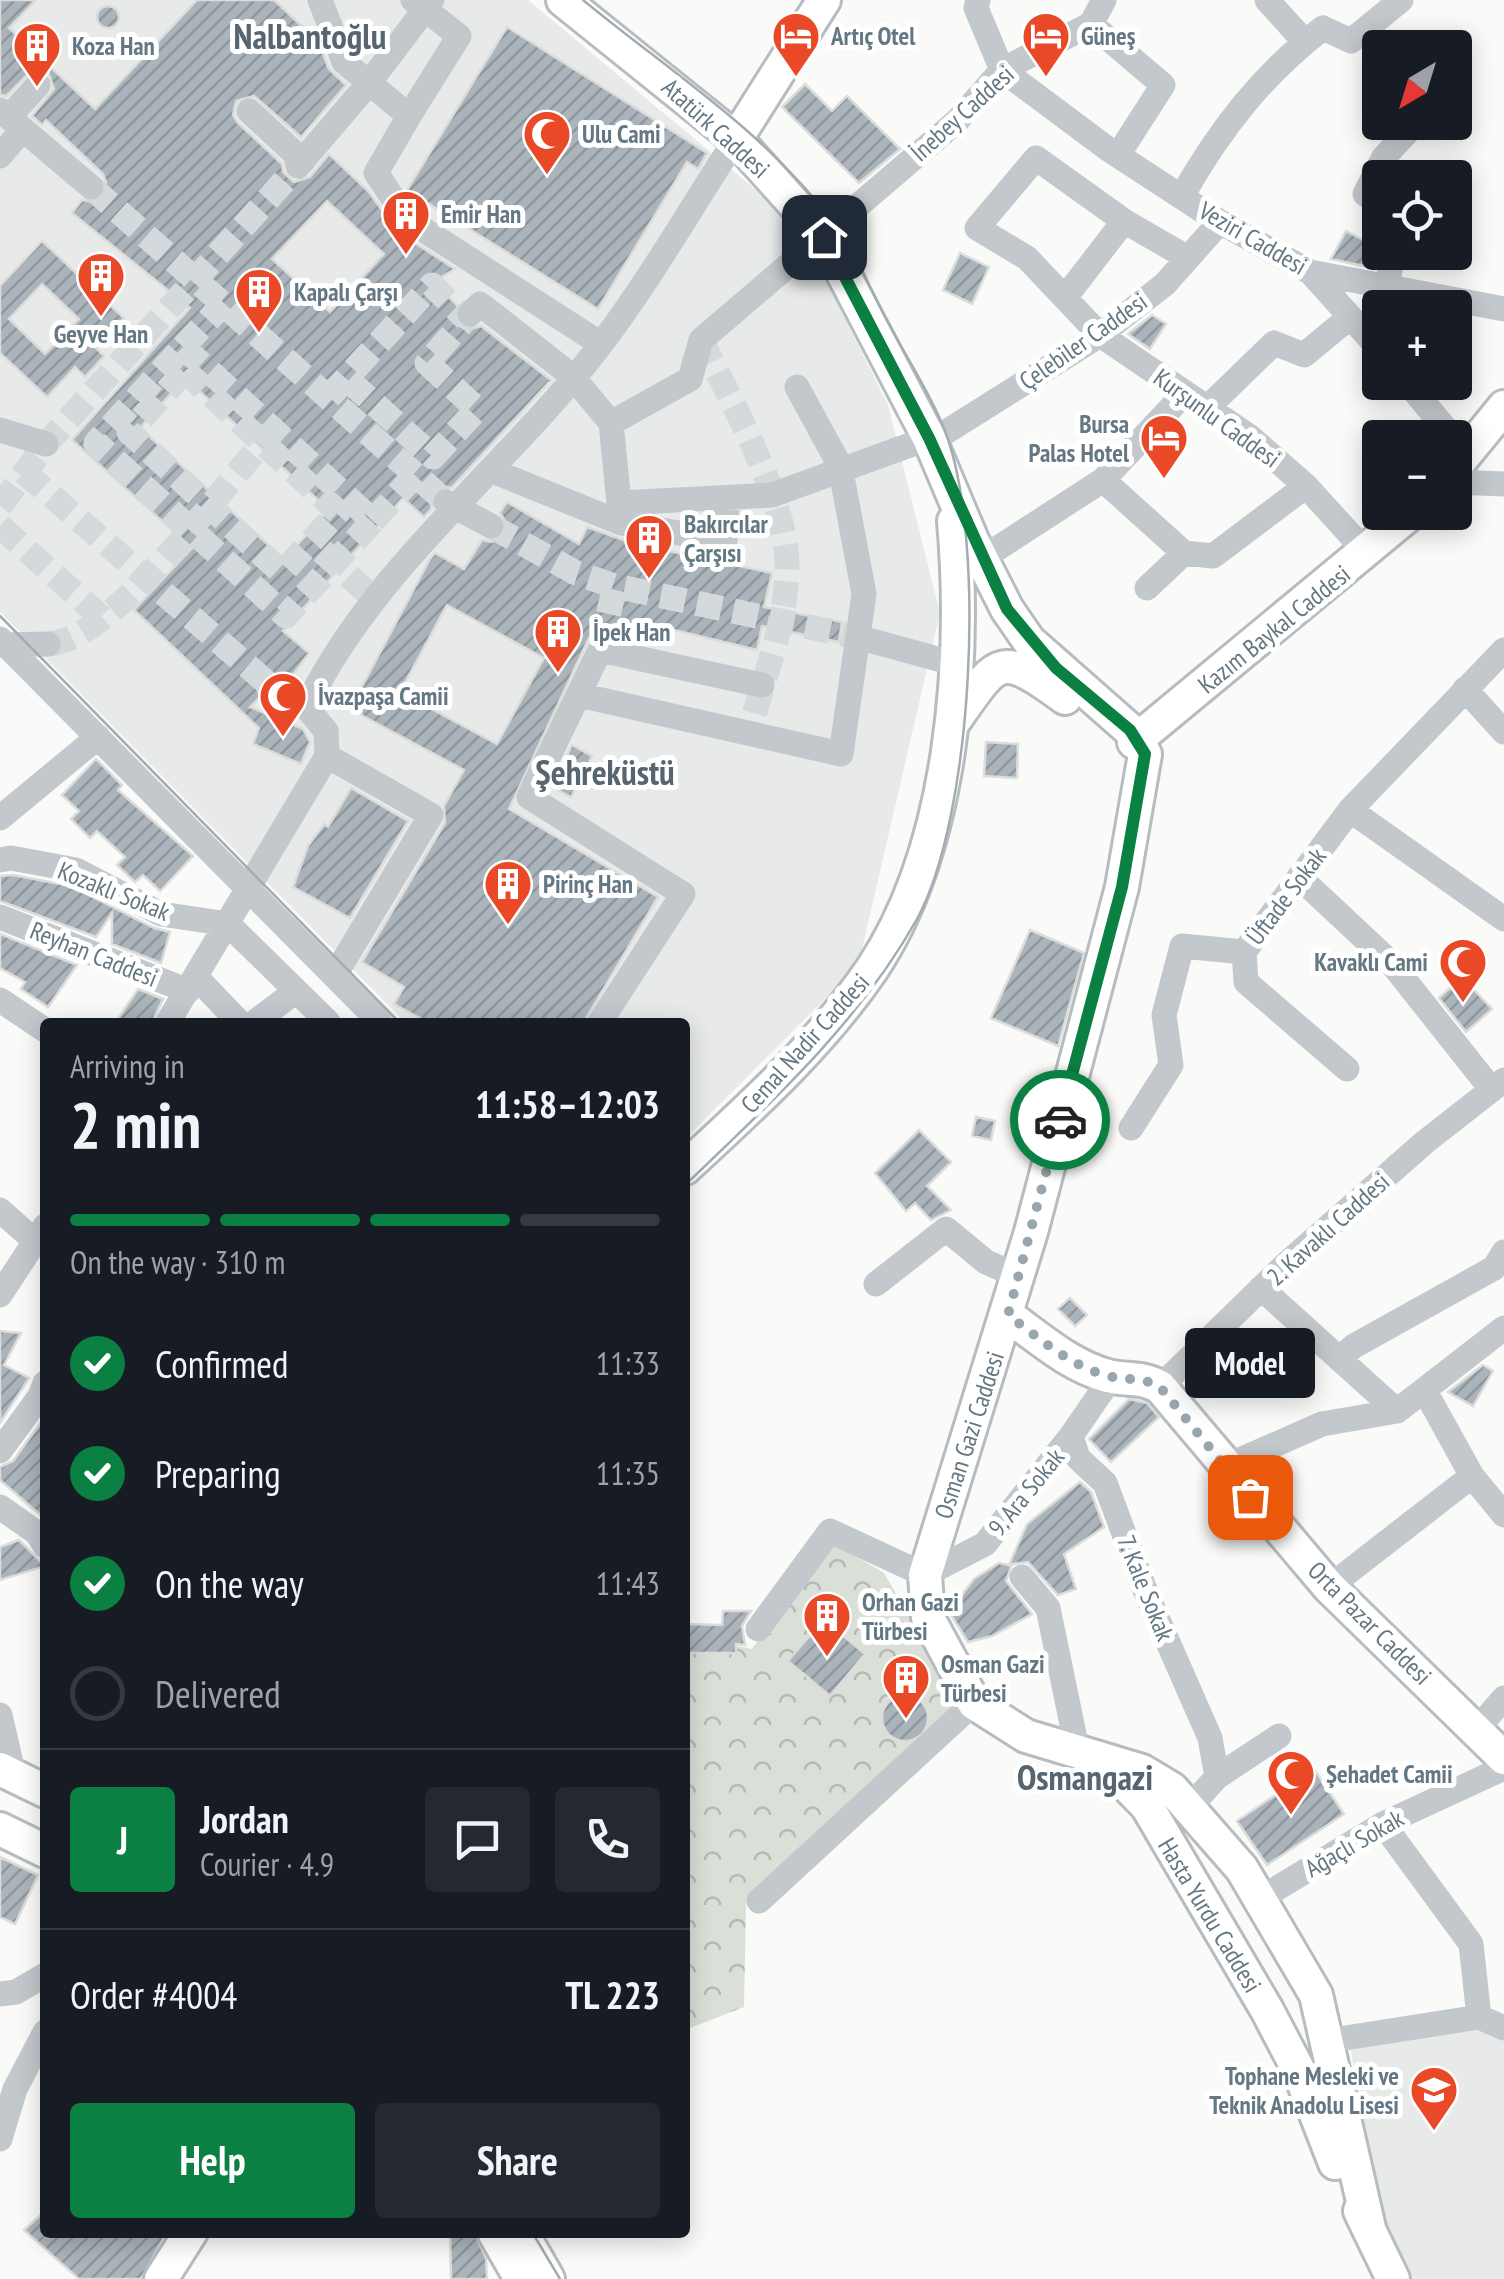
<!DOCTYPE html>
<html lang="en">
<head>
<meta charset="utf-8">
<style>
  body { margin:0; font-family:"PT Sans Narrow",sans-serif; background:#242831; color:#f1f3f6; height:100vh; display:flex; flex-direction:column; font-size:38px; white-space:nowrap }
  * { box-sizing:border-box; margin:0 }
  p { font-size:32px; color:#9ea1a6 }
  .icon { flex:none; width:55px; height:55px; fill:none; stroke:currentColor; stroke-width:2; stroke-linecap:round; stroke-linejoin:round }
  .map { position:relative; flex:1; overflow:hidden }
  .panel { position:absolute; left:40px; top:1018px; width:650px; height:1220px; display:flex; flex-direction:column; background:#171b24; border-radius:10px; box-shadow:0 5px 25px #0003 }
  .panel>* { flex:none }
  .needle { width:65px; rotate:218deg }
  .fabs { position:absolute; left:1362px; top:30px; display:grid; gap:20px }
  .fabs a { display:grid; place-items:center; width:110px; height:110px; border-radius:10px; background:#171b24; box-shadow:0 5px 25px #0003; font-size:50px }
  .pin { position:absolute; display:grid; place-items:center; width:85px; height:85px; color:#fff; margin:-42px; border-radius:20px; box-shadow:0 5px 15px #0006 }
  .courier { position:absolute; display:grid; place-items:center; width:100px; height:100px; margin:-50px; border:8px solid #0b8043; border-radius:50%; background:#fff; color:#222; box-shadow:0 2px 12px #0007 }
  .bubble { position:absolute; height:70px; border-radius:10px; background:#171b24; box-shadow:0 5px 25px #0003; font-size:32px; font-weight:700; line-height:70px; text-align:center }
  .summary em { font-style:normal; font-weight:700 }
  .summary div { display:flex; flex-direction:column-reverse }
  .summary { display:flex; align-items:center; justify-content:space-between; height:170px; padding:0 30px }
  h1 { font-size:65px; font-weight:700; line-height:75px }
  .bar { display:grid; grid-template-columns:repeat(4,1fr); gap:15px 10px; align-content:center; height:120px; padding:0 30px }
  .bar i { height:12px; border-radius:8px; background:#363941 }
  .bar .selected { background:#0b8043 }
  .bar p { grid-column:span 4 }
  .line { display:flex; align-items:center; gap:25px; padding:0 30px; border-top:2px solid #363941 }
  .line div { flex:1 }
  .round { display:grid; place-items:center; flex:none; width:105px; height:105px; border-radius:10px; background:#242831 }
  ol { padding:0 30px; list-style:none }
  li { display:flex; align-items:center; gap:30px; height:110px }
  li p { margin-inline-start:auto }
  li .icon { padding:10px; border-radius:50%; background:#0b8043; color:#fff; stroke-width:4 }
  li:last-child { color:#9ea1a6 }
  li i { width:55px; height:55px; border:5px solid #363941; border-radius:50% }
  .cta { display:flex; gap:20px; margin-top:auto; padding:20px 30px }
  .cta a { flex:1; height:115px; border-radius:10px; background:#0b8043; color:#fff; font-size:40px; font-weight:700; line-height:115px; text-align:center }
  .cta a+a { background:#242831; color:#f1f3f6 }
  .map>svg:first-child { display:block }
</style>
</head>
<body>
<div class="map">
<svg width="1504" height="2279" viewBox="0 0 1504 2279">
  <defs>
    <pattern id="park-crowns" width="20" height="18" patternUnits="userSpaceOnUse" patternTransform="scale(2.5)"><rect width="20" height="18" fill="#dae0d7"/><path d="M2 6a3 3 0 1 1 6 0M12 15a3 3 0 1 1 6 0" fill="none" stroke="#b4bab4"/></pattern>
    <pattern id="building-hatch" width="6" height="6" patternUnits="userSpaceOnUse" patternTransform="scale(2.5)"><rect width="6" height="6" fill="#aab4ba"/><path d="M-1 1l2-2M0 6l6-6M5 7l2-2" fill="none" stroke="#8e979d"/></pattern>
  </defs>
  <rect width="100%" height="100%" fill="#fafaf8"/>
  <path fill="#e8eae9" d="M0 0H528L799 226 888 405 940 613 858 966 685 1139V1022H405L0 612Z
    M1478 2023 1504 2035V2279H1407L1378 2222 1350 2045Z"/>
  <path fill="url(#park-crowns)" d="M828 1540 884 1573 956 1696V1704L746 1903 744 2007 685 2030V1635L752 1649Z"/>
  <path fill="url(#building-hatch)" stroke="#dcdcda" stroke-width="2.5" fill-rule="evenodd" d="M0 0H36L9 28 95 109 197 0H274L318 41 329 69 346 85 301 137 254 96 236 101 233 115 237 122 282 164 283 172 294 182 310 177 329 154 368 191 398 232 455 269 433 282 457 305 458 325 467 330 481 326 551 380 452 487 438 488 432 494 431 509 424 517 403 498 283 631 309 653 292 676 264 675 257 687 260 697 250 707 303 729 310 742 301 764 253 744 259 728 134 610 192 548 72 440 190 308 72 213 82 200 96 202 103 198 106 182 103 174 46 120 42 125 32 116 54 89 48 72 32 70 6 96 0 94ZM327 201 384 254 330 312 272 259ZM185 378 329 510 284 559 140 428Z
    M97 17a11 11 0 1 1 22 0a11 11 0 1 1-22 0Z
    M507 27 707 153 698 169 687 162 598 309 407 190Z
    M805 84 832 111 847 96 900 149 859 183 782 107Z
    M1346 231 1374 246 1364 266 1331 259Z
    M42 241 124 318 96 348 104 356 85 377 75 367 47 397 0 353V286ZM42 284 79 319 45 354 9 319Z
    M960 253 989 267 972 304 943 290Z
    M1152 315 1166 324 1150 349 1128 334Z
    M507 502 579 544 587 527 632 543 772 573 764 607 842 622 839 642 762 626 757 650 633 620 630 635 606 629 589 638 509 809 658 897 584 1022H427L394 1004 404 987 362 962 445 823 444 806 464 770 350 709 430 559 435 553 464 569 482 540 492 542 505 534 507 524 500 513ZM447 605 544 658 497 744 400 692Z
    M986 742 1018 744 1017 778 984 776Z
    M572 745 592 756 571 797 552 787Z
    M96 759 122 785 118 790 193 856 160 891 143 875 135 882 117 865 125 857 97 831 90 838 71 819 79 811 62 795Z
    M351 788 408 821 350 918 293 887 308 846 324 824 328 827Z
    M13 875 71 886 154 928 170 932 161 963 112 944V913L96 937 0 901V876Z
    M1030 930 1084 953 1058 1046 991 1018Z
    M0 934 77 965 48 1007 21 989 25 982 0 968Z
    M1462 977 1492 1009 1466 1032 1439 998Z
    M138 989 163 999 152 1022H116Z
    M976 1117 995 1121 991 1140 972 1136Z
    M919 1130 951 1162 927 1186 951 1210 931 1220 915 1203 906 1211 875 1173Z
    M1070 1298 1087 1315 1075 1326 1058 1309Z
    M0 1331 21 1333 4 1365 29 1378 0 1423Z
    M1483 1365 1493 1371 1473 1406 1448 1392Z
    M1129 1399 1147 1403 1159 1417 1111 1462 1089 1439Z
    M45 1417V1519L0 1480V1467L13 1461Z
    M1080 1482 1091 1492 1104 1527 1064 1554 1076 1589 1058 1595 1028 1562 1012 1564 1006 1581 1032 1614 992 1636 968 1642 949 1612 974 1579 999 1563 1009 1565 1027 1524Z
    M19 1540 45 1566 0 1580V1547Z
    M723 1611H751L742 1626 745 1645 736 1644V1653H685V1624L722 1625Z
    M824 1619 865 1654 830 1696 788 1661Z
    M882 1718a23 23 0 1 1 46 0a23 23 0 1 1-46 0Z
    M1314 1769 1344 1814 1267 1865 1237 1821Z
    M0 1857 38 1875 15 1924 0 1917Z
    M45 2211V2232H167L141 2279H79L24 2230Z
    M450 2232H474L486 2258 487 2279H451Z"/>
  <g fill="none" stroke-linecap="round" stroke-linejoin="round">
    <path stroke="#d4dadb" stroke-width="25" stroke-dasharray="25 12" stroke-linecap="butt" d="M91 187 446 502
      M701 340C730 398 789 504 787 569 786 624 763 680 749 733
      M183 347 373 521 286 616 96 443Z
      M183 347 224 303
      M185 371 338 512 282 573 129 432Z
      M329 397 432 285 466 319 427 363 477 409 433 457 346 378
      M24 472 273 688
      M0 506 46 444 298 166
      M373 521 415 475
      M0 526 104 620
      M491 526 576 573 615 586 861 638
      M322 551 374 599
      M48 644C114 641 224 484 272 432
      M600 650 615 586"/>
    <g stroke="#b6bcc0" stroke-width="38">
      <path id="major" d="M563 0 736 139 824 237 929 438 972 540 1007 609 1029 641 1130 730 1145 754 1122 887 1031 1232 925 1575 928 1618 974 1703 1026 1736 1142 1771 1172 1789 1242 1869 1316 1995 1369 2228
        M736 139 824 0
        M1455 467 1504 407
        M955 720C998 658 1000 650 1065 698
        M1134 742 1412 512
        M685 1168C751 1107 821 1044 872 969 953 847 966 662 954 521
        M1007 1315C1039 1338 1070 1366 1108 1376 1127 1381 1141 1376 1160 1387L1329 1587 1504 1758
        M1108 1766 1147 1806 1267 2010 1299 2071 1335 2163
        M0 1769 45 1791
        M0 1829 45 1851
        M1360 2211 1393 2279
        M494 2232 521 2279
        M521 2232 548 2279
        M161 2279 191 2232"/>
    </g>
    <path stroke="#c3c8cc" stroke-width="25" d="M320 0 344 62 409 116 376 173 407 219 601 344
      M978 0 976 8 1002 70
      M1267 0 1305 42
      M1091 24 1163 85 1118 155
      M1002 70 1108 149 1220 222 1310 272 1504 309
      M0 110 91 187
      M249 111 303 161
      M409 116 459 36 413 0
      M9 117 38 85
      M0 156 23 129
      M298 166 369 83 432 0
      M1182 196C1220 129 1262 75 1323 28L1351 41 1401 0
      M1380 205 1365 194 1384 157 1417 122
      M1124 221 1188 258
      M1310 272 1380 350
      M1387 288 1393 252
      M1067 295 1124 221 1036 158 977 228 1027 258 1100 335 1249 436 1306 486 1367 553
      M470 314 480 304 572 376 611 423
      M1407 382 1453 438
      M1207 408 1274 343 1304 355 1350 317
      M0 430 46 444
      M490 470 621 523 725 541 727 499
      M1103 480 1184 553
      M1455 482 1504 484
      M446 502 491 526
      M619 503 772 495 946 432 1100 335 1165 284 1220 222
      M621 523 611 423 690 379 701 340 957 121 1002 70 1091 24 1104 0
      M981 559 1103 480 1185 393
      M1147 588 1184 553 1213 556 1306 486
      M861 638 956 664
      M0 639 380 1022
      M0 645 48 644
      M273 688 306 707
      M1465 689 1504 732
      M579 695 841 754 864 594 840 466 797 387
      M327 756 431 815 335 975
      M1350 810 1504 919
      M0 818 98 737
      M0 860 11 858 76 870 161 914 228 924 328 1022
      M1299 877 1392 964 1492 1090
      M0 917 188 991
      M1244 952 1350 810 1504 650
      M1244 952 1246 982 1347 1069
      M196 977 239 1022
      M0 1000 45 1030
      M168 1022 327 756 326 731 306 707C376 564 507 468 602 343 651 278 692 206 736 139
      M255 1022 296 991
      M600 1022 683 894 529 797 600 650 762 685
      M1131 1128 1171 1065 1164 1015 1182 946 1244 952
      M0 1210 36 1242
      M876 1284 946 1229 986 1262 1018 1276
      M1261 1288 1397 1411
      M0 1295 45 1226
      M1339 1359 1354 1346 1494 1268 1504 1252
      M1111 1378 1071 1436 1078 1458 1105 1483 1145 1590 1210 1738 1217 1777 1190 1807
      M1160 1387 1284 1266 1425 1142 1504 1080
      M1425 1391 1472 1476 1504 1515
      M0 1451 40 1396 45 1383
      M1224 1467 1322 1424 1397 1411 1504 1328
      M0 1507 37 1533 45 1546
      M1022 1577 1048 1608 1074 1734
      M1329 1587 1472 1476
      M758 1629 830 1531 925 1575 985 1544 1071 1436
      M0 1715 14 1776
      M1478 1728 1504 1698
      M1217 1777 1279 1736
      M1383 1824 1471 1944 1479 2017
      M1261 1898 1383 1824 1504 1768
      M759 1901 974 1703
      M0 1994 16 1992 45 1975
      M1479 2017 1504 2028
      M1326 2041 1479 2017
      M0 2139 15 2089 45 2032"/>
    <use href="#major" stroke="#fff" stroke-width="32"/>
    <path stroke="#a4acb2" stroke-width="2.5" d="M583 0C669 71 768 133 835 225 857 254 871 292 889 324 907 359 931 394 945 431 987 540 973 817 917 919 859 1023 770 1104 685 1185
      M0 616 399 1022
      M532 2232 560 2279"/>
  </g>
  <g fill="none" stroke-linecap="round" stroke-linejoin="round">
    <path stroke="#98a6ad" stroke-width="10" stroke-dasharray="0 18" d="M1060 1120 1008 1315C1039 1338 1070 1366 1108 1376 1127 1381 1141 1376 1160 1387L1250 1497"/>
    <path stroke="#0b8043" stroke-width="12" d="M824 237 929 438 1007 609 1056 668 1130 730 1145 754 1122 887 1060 1120"/>
  </g>
  <defs>
    <g id="hotel-pin" transform="scale(2.5)"><path d="M0 17L-7.5 6A9.5 9.5 0 1 1 7.5 6Z" fill="#ea4928" stroke="#fff"/><path d="M-6-4.5h1.5V1H6V5H4.5V3h-9V5H-6ZM-4 0a1.8 1.8 0 1 1 3.6 0ZM.5 0V-2.5h3Q6-2.5 6 0Z" fill="#fff"/></g>
    <g id="building-pin" transform="scale(2.5)"><path d="M0 17L-7.5 6A9.5 9.5 0 1 1 7.5 6Z" fill="#ea4928" stroke="#fff"/><path d="M-4-6H4V6H1V3H-1V6H-4ZM-2.5-4.3h1.7v1.8h-1.7ZM.8-4.3h1.7v1.8H.8ZM-2.5-1h1.7V.8h-1.7ZM.8-1h1.7V.8H.8Z" fill="#fff"/></g>
    <g id="mosque-pin" transform="scale(2.5)"><path d="M0 17L-7.5 6A9.5 9.5 0 1 1 7.5 6Z" fill="#ea4928" stroke="#fff"/><path d="M3.5-4.9A6 6 0 1 0 3.5 4.9A5 5 0 1 1 3.5-4.9Z" fill="#fff"/></g>
    <g id="school-pin" transform="scale(2.5)"><path d="M0 17L-7.5 6A9.5 9.5 0 1 1 7.5 6Z" fill="#ea4928" stroke="#fff"/><path d="M0-5L7-2L0 1L-7-2ZM-4 1L0 2.5L4 1V4Q0 6-4 4Z" fill="#fff"/></g>
  </defs>
  <g fill-rule="evenodd">
    <use href="#hotel-pin" x="796" y="36"/>
    <use href="#hotel-pin" x="1046" y="36"/>
    <use href="#building-pin" x="37" y="46"/>
    <use href="#mosque-pin" x="547" y="134"/>
    <use href="#building-pin" x="406" y="214"/>
    <use href="#building-pin" x="101" y="276"/>
    <use href="#building-pin" x="259" y="292"/>
    <use href="#hotel-pin" x="1164" y="438"/>
    <use href="#building-pin" x="649" y="538"/>
    <use href="#building-pin" x="558" y="632"/>
    <use href="#mosque-pin" x="283" y="696"/>
    <use href="#building-pin" x="508" y="884"/>
    <use href="#mosque-pin" x="1463" y="962"/>
    <use href="#building-pin" x="827" y="1616"/>
    <use href="#building-pin" x="906" y="1678"/>
    <use href="#mosque-pin" x="1291" y="1774"/>
    <use href="#school-pin" x="1434" y="2090"/>
  </g>
  <g text-anchor="middle" dominant-baseline="central" stroke-width="10" stroke-linejoin="round" paint-order="stroke">
    <g font-size="25" font-weight="bold" fill="#647884" stroke="#fff" text-anchor="start">
      <text x="831" y="36">Artıç Otel</text>
      <text x="1081" y="36">Güneş</text>
      <text x="72" y="46">Koza Han</text>
      <text x="582" y="134">Ulu Cami</text>
      <text x="441" y="214">Emir Han</text>
      <text x="294" y="292">Kapalı Çarşı</text>
      <text x="101" y="334" text-anchor="middle">Geyve Han</text>
      <text x="1129" y="424" text-anchor="end">Bursa<tspan x="1129" dy="29">Palas Hotel</tspan></text>
      <text x="684" y="524">Bakırcılar<tspan x="684" dy="29">Çarşısı</tspan></text>
      <text x="593" y="632">İpek Han</text>
      <text x="318" y="696">İvazpaşa Camii</text>
      <text x="543" y="884">Pirinç Han</text>
      <text x="1428" y="962" text-anchor="end">Kavaklı Cami</text>
      <text x="862" y="1602">Orhan Gazi<tspan x="862" dy="29">Türbesi</tspan></text>
      <text x="941" y="1664">Osman Gazi<tspan x="941" dy="29">Türbesi</tspan></text>
      <text x="1326" y="1774">Şehadet Camii</text>
      <text x="1399" y="2076" text-anchor="end">Tophane Mesleki ve<tspan x="1399" dy="29">Teknik Anadolu Lisesi</tspan></text>
    </g>
    <g font-size="25" fill="#647884" stroke="#fff">
      <text transform="translate(962 113) rotate(-42)">İnebey Caddesi</text>
      <text transform="translate(716 128) rotate(42)">Atatürk Caddesi</text>
      <text transform="translate(1253 238) rotate(30)">Veziri Caddesi</text>
      <text transform="translate(1083 341) rotate(-35)">Çelebiler Caddesi</text>
      <text transform="translate(1217 418) rotate(36)">Kurşunlu Caddesi</text>
      <text transform="translate(1274 629) rotate(-39)">Kazım Baykal Caddesi</text>
      <text transform="translate(114 891) rotate(22)">Kozaklı Sokak</text>
      <text transform="translate(1286 896) rotate(-53)">Üftade Sokak</text>
      <text transform="translate(94 954) rotate(22)">Reyhan Caddesi</text>
      <text transform="translate(805 1043) rotate(-48)">Cemal Nadir Caddesi</text>
      <text transform="translate(1328 1229) rotate(-42)">2. Kavaklı Caddesi</text>
      <text transform="translate(969 1435) rotate(-72)">Osman Gazi Caddesi</text>
      <text transform="translate(1026 1492) rotate(-51)">9. Ara Sokak</text>
      <text transform="translate(1146 1588) rotate(68)">7. Kale Sokak</text>
      <text transform="translate(1370 1623) rotate(45)">Orta Pazar Caddesi</text>
      <text transform="translate(1354 1843) rotate(-30)">Ağaçlı Sokak</text>
      <text transform="translate(1210 1915) rotate(59)">Hasta Yurdu Caddesi</text>
    </g>
    <g font-size="35" font-weight="bold" fill="#56656f" stroke="#fff">
      <text x="310" y="36">Nalbantoğlu</text>
      <text x="605" y="772">Şehreküstü</text>
      <text x="1085" y="1777">Osmangazi</text>
    </g>
  </g>
</svg>
<div class="fabs">
<a><svg class="needle" viewBox="-14 -14 28 28"><path d="M0-13l5 13h-10z" fill="#e53935"/><path d="M0 13l5-13h-10z" fill="#9ea1a6"/></svg></a>
<a><svg class="icon" aria-label="locate" viewBox="0 0 24 24"><circle cx="12" cy="12" r="6"/><path d="M12 2v4M12 18v4M2 12h4M18 12h4"/></svg></a>
<a>+</a>
<a>−</a>
</div>
<div class="pin" style="left:1250px;top:1497px;background:#ea580c"><svg class="icon" aria-label="bag" viewBox="0 0 24 24"><path d="M5 8h14l-1 12H6zM9 8a3 3 0 0 1 6 0"/></svg></div>
<div class="pin" style="left:824px;top:237px;background:#1f2937"><svg class="icon" aria-label="home" viewBox="0 0 24 24"><path d="M3 11l9-7 9 7M6 9v11h12V9"/></svg></div>
<div class="courier" style="left:1060px;top:1120px"><svg class="icon" aria-label="car" viewBox="0 0 24 24"><path d="M5 17H2v-5l4-1 3-4h7l3 4 3 1v5h-3M9 17h6M6 11h13"/><circle cx="7" cy="17" r="2"/><circle cx="17" cy="17" r="2"/></svg></div>
<div class="bubble" style="left:1185px;top:1328px;width:130px">Model</div>
<section class="panel">
<div class="summary"><div><h1>2 min</h1><p>Arriving in</p></div><em>11:58–12:03</em></div>
<div class="bar"><i class="selected"></i><i class="selected"></i><i class="selected"></i><i></i><p>On the way · 310 m</p></div>
<ol>
<li><svg class="icon" aria-label="check" viewBox="0 0 24 24"><path d="M5 12l5 5 9-10"/></svg>Confirmed<p>11:33</p></li>
<li><svg class="icon" aria-label="check" viewBox="0 0 24 24"><path d="M5 12l5 5 9-10"/></svg>Preparing<p>11:35</p></li>
<li><svg class="icon" aria-label="check" viewBox="0 0 24 24"><path d="M5 12l5 5 9-10"/></svg>On the way<p>11:43</p></li>
<li><i></i>Delivered</li>
</ol>
<div class="line" style="height:180px"><b class="round" style="background:#0b8043;color:#fff">J</b><div><b>Jordan</b><p>Courier · 4.9</p></div><a class="round"><svg class="icon" aria-label="chat" viewBox="0 0 24 24"><path d="M4 5h16v11H9l-5 4z"/></svg></a><a class="round"><svg class="icon" aria-label="phone" viewBox="0 0 24 24"><path d="M5 4h4l2 5-3 2q2 4 5 5l2-3 5 2v4C11 20 4 13 5 4z"/></svg></a></div>
<div class="line" style="height:130px"><div>Order #4004</div><b>TL 223</b></div>
<div class="cta"><a>Help</a><a>Share</a></div>
</section>
</div>
</body>
</html>
